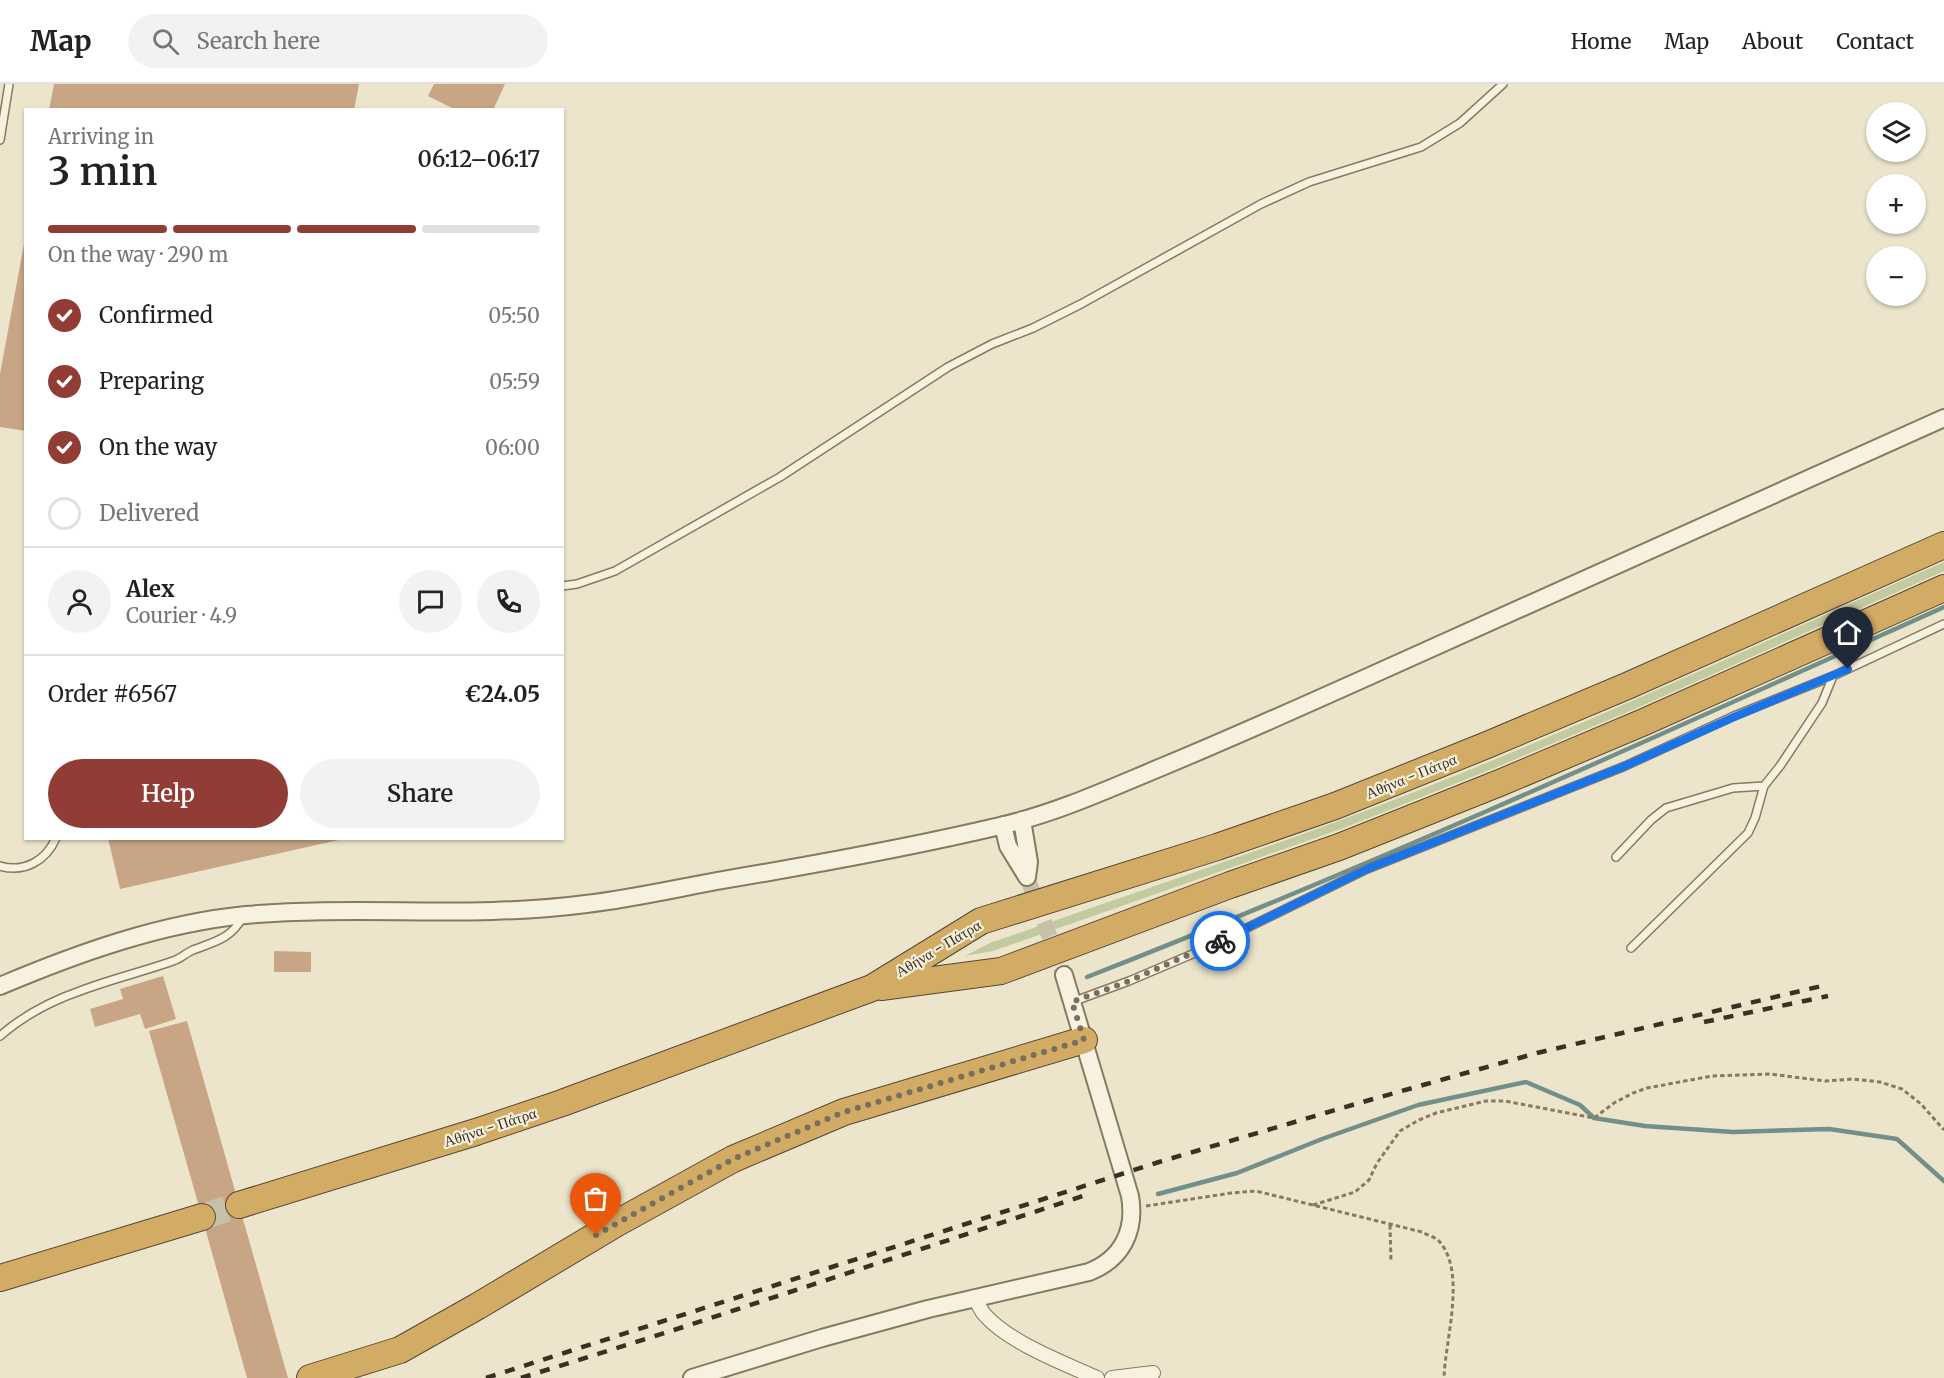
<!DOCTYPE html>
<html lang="en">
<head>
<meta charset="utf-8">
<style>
  body { margin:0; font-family:Merriweather,serif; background:#f2f2f2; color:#222; height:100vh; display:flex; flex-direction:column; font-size:22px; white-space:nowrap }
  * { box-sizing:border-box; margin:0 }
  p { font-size:20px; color:#767676 }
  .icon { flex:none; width:33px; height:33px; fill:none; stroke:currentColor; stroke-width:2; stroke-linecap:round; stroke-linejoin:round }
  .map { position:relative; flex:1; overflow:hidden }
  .sheet { position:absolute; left:24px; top:24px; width:540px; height:732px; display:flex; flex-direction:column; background:#fff; border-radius:0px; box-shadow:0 2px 4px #0004 }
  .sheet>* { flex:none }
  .buttons { position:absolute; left:1866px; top:18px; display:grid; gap:12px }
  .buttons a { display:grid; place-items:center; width:60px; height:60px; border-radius:50%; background:#fff; box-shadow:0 2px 4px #0004; font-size:30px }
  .pin { position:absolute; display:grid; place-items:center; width:51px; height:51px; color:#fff; margin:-62px -26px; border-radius:50% 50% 50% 0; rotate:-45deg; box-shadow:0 0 6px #0007 }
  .pin .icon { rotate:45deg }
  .courier { position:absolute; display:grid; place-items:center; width:60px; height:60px; margin:-30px; border:4px solid #1a73e8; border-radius:50%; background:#fff; color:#222; box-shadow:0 2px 8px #0007 }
  .overview em { font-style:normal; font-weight:600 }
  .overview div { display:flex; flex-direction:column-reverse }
  .overview { display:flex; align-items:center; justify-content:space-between; height:102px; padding:0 24px }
  h1 { font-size:39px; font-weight:600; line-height:45px }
  .bar { display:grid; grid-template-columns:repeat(4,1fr); gap:9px 6px; align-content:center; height:72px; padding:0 24px }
  .bar i { height:8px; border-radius:4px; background:#e0e0e0 }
  .bar .selected { background:#923c36 }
  .bar p { grid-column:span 4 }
  .line { display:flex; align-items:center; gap:15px; padding:0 24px; border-top:2px solid #e0e0e0 }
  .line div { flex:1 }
  .round { display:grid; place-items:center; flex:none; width:63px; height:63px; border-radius:32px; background:#f2f2f2 }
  ol { padding:0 24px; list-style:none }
  li { display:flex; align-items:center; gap:18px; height:66px }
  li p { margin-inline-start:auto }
  li .icon { padding:6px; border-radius:50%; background:#923c36; color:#fff; stroke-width:4 }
  li:last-child { color:#767676 }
  li i { width:33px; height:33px; border:3px solid #e0e0e0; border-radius:50% }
  .action { display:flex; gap:12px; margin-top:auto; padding:12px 24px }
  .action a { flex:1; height:69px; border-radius:36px; background:#923c36; color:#fff; font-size:24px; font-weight:600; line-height:69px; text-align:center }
  .action a+a { background:#f2f2f2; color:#222 }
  header { display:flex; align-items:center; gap:36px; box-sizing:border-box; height:84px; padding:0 30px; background:#fff; border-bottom:2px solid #e0e0e0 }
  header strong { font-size:28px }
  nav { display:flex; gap:33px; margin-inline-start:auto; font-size:21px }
  .search { width:420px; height:54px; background:#f2f2f2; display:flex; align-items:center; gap:15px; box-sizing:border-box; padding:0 21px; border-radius:33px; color:#767676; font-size:22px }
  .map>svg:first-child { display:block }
</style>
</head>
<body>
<header>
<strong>Map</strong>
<div class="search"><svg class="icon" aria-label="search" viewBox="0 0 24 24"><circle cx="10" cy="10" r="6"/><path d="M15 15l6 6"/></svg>Search here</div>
<nav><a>Home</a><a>Map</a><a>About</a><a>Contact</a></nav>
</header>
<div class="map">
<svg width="1944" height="1294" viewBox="0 0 1944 1294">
  <rect width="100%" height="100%" fill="#ece5cc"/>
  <path fill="#c2caa0" d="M1944 478V487L1637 624 1497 683 1344 744 993 867 965 872 990 859C1107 818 1225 779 1341 736 1546 660 1744 566 1944 478Z"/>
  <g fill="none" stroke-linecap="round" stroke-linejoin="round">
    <path stroke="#728f8a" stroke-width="4.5" d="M1087 893C1377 780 1660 651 1944 523
      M1158 1110 1237 1089 1322 1055 1418 1021 1526 998 1580 1021 1594 1034 1645 1042 1733 1048 1829 1045 1897 1055 1944 1097"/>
  </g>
  <path fill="#c7a585" d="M54 0H359L354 26H49Z
    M434 0H505L493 26H456L428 12Z
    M24 160H26V347L0 343V290Z
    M108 754H342L343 755 120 805Z
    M274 867 311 868V888H274Z
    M163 892 176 935 145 945 140 930 95 943 90 925 123 915 120 905Z
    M187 937 288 1294H247L202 1133 149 947Z"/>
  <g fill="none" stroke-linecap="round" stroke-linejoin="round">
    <path stroke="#c8c1aa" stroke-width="16" stroke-dasharray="16 8" stroke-linecap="butt" d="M1027 793 1064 891"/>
    <path stroke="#c8c1aa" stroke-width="26" stroke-dasharray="26 13" stroke-linecap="butt" d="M202 1133 239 1121"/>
    <g stroke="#887961" stroke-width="10">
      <path id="service" d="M0 56 9 0
        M562 502 577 500 615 487 780 393 948 283 992 260 1033 244 1081 220 1261 120 1309 98 1421 63 1460 39 1503 0
        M1616 773 1651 736 1666 724 1733 704 1764 702
        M0 782C24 789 46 777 56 754
        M1631 864 1748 749 1755 734 1764 702 1780 682 1822 619 1833 592
        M1072 918 1129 897 1202 866 1367 785 1625 682 1734 632 1833 592 1944 540
        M0 952C23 932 51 917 80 907 111 895 142 888 173 877 180 875 186 869 193 866 213 858 231 855 242 834"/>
    </g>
    <g stroke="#887961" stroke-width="16">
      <path id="minor" d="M975 1213C977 1218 980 1225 984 1230 1008 1258 1063 1279 1097 1294
        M1112 1294 1153 1289"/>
    </g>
    <g stroke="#887961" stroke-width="20">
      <path id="tertiary" d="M1022 736 1029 778 1027 793
        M1003 741 1008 762 1027 793
        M0 902C78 869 162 839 246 831 359 821 473 835 586 820 630 815 674 805 717 797 812 781 907 764 1000 742 1057 729 1111 704 1164 682 1234 653 1303 622 1372 591 1562 506 1753 420 1944 334
        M692 1294 822 1254 928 1225 1089 1188C1122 1175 1136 1147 1130 1112L1064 891"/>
    </g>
    <g stroke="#564734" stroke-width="28">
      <path id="motorway" d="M881 903 1001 887 1230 801 1339 763 1502 698 1644 638 1944 504
        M239 1121 476 1048 562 1019 872 904 981 837 1217 763 1335 722 1487 661 1627 602 1944 461
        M0 1194 202 1133
        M310 1294 400 1266 478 1222 617 1139 733 1075 844 1028 1084 956"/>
    </g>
    <path stroke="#887961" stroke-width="3" stroke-dasharray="4.5 3" stroke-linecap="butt" d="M1313 1121 1355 1108 1369 1096 1377 1079 1400 1047 1419 1036 1436 1029 1486 1017H1505L1594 1034 1614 1019 1633 1009 1647 1004 1712 992 1770 990 1825 997 1853 995 1880 998 1902 1005 1921 1020 1944 1046
      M1146 1122 1231 1109 1256 1107 1422 1148C1427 1151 1435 1153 1439 1157 1467 1188 1445 1256 1444 1294
      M1390 1141 1391 1178"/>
    <use href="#service" stroke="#f7f2df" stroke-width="7"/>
    <use href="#minor" stroke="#f7f2df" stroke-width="14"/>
    <use href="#tertiary" stroke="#f7f2df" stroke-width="16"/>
    <use href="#motorway" stroke="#d2ab65" stroke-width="26"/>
    <path stroke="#3a3023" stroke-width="4.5" stroke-dasharray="10 10" stroke-linecap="butt" d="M1704 938 1828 912
      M486 1294 1159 1078 1359 1019 1537 969 1826 901
      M521 1294 674 1246 1086 1111"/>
  </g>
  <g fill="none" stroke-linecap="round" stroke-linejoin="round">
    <path stroke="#786f5e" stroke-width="6" stroke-dasharray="0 10.8" d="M596 1151 733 1075 844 1028 1084 956 1072 918 1129 897 1220 857"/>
    <path stroke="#1a73e8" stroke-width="8" d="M1220 857 1367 785 1625 682 1734 633 1848 585"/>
  </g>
  <g text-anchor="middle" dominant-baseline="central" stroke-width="4.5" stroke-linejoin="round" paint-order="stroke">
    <g font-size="15" fill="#3a3023" stroke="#f4efdb">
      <text transform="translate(1411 692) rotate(-22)">Αθήνα - Πάτρα</text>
      <text transform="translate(938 864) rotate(-31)">Αθήνα - Πάτρα</text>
      <text transform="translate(490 1043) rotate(-18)">Αθήνα - Πάτρα</text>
    </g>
  </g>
</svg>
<div class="buttons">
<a><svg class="icon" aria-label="layers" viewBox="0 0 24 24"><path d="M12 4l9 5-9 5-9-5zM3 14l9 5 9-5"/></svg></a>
<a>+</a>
<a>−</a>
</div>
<div class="pin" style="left:596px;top:1151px;background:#ea580c"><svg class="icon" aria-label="bag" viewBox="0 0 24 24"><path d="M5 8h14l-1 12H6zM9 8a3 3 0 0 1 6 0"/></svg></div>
<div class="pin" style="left:1848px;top:585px;background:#1f2937"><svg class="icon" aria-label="home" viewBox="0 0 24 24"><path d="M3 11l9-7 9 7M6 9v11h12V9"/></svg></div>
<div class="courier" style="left:1220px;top:857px"><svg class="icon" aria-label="bike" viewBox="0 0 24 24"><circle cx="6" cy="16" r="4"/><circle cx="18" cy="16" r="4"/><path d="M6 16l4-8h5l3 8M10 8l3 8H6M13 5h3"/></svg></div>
<section class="sheet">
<div class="overview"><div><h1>3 min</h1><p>Arriving in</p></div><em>06:12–06:17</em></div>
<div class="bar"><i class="selected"></i><i class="selected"></i><i class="selected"></i><i></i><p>On the way · 290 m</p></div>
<ol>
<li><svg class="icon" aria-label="check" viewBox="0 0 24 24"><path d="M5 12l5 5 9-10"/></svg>Confirmed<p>05:50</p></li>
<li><svg class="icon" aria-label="check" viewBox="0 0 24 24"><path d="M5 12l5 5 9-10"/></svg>Preparing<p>05:59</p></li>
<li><svg class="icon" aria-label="check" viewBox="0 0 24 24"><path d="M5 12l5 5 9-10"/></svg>On the way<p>06:00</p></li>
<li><i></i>Delivered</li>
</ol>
<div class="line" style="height:108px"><a class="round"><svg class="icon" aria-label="person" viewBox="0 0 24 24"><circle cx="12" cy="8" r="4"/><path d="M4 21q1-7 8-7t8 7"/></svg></a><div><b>Alex</b><p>Courier · 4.9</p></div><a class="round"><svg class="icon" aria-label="chat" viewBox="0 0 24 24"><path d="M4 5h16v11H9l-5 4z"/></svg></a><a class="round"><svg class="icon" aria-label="phone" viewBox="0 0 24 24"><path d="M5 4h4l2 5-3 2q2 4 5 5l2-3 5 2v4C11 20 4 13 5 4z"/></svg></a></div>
<div class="line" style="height:78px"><div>Order #6567</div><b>€24.05</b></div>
<div class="action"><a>Help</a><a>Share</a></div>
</section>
</div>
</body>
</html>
